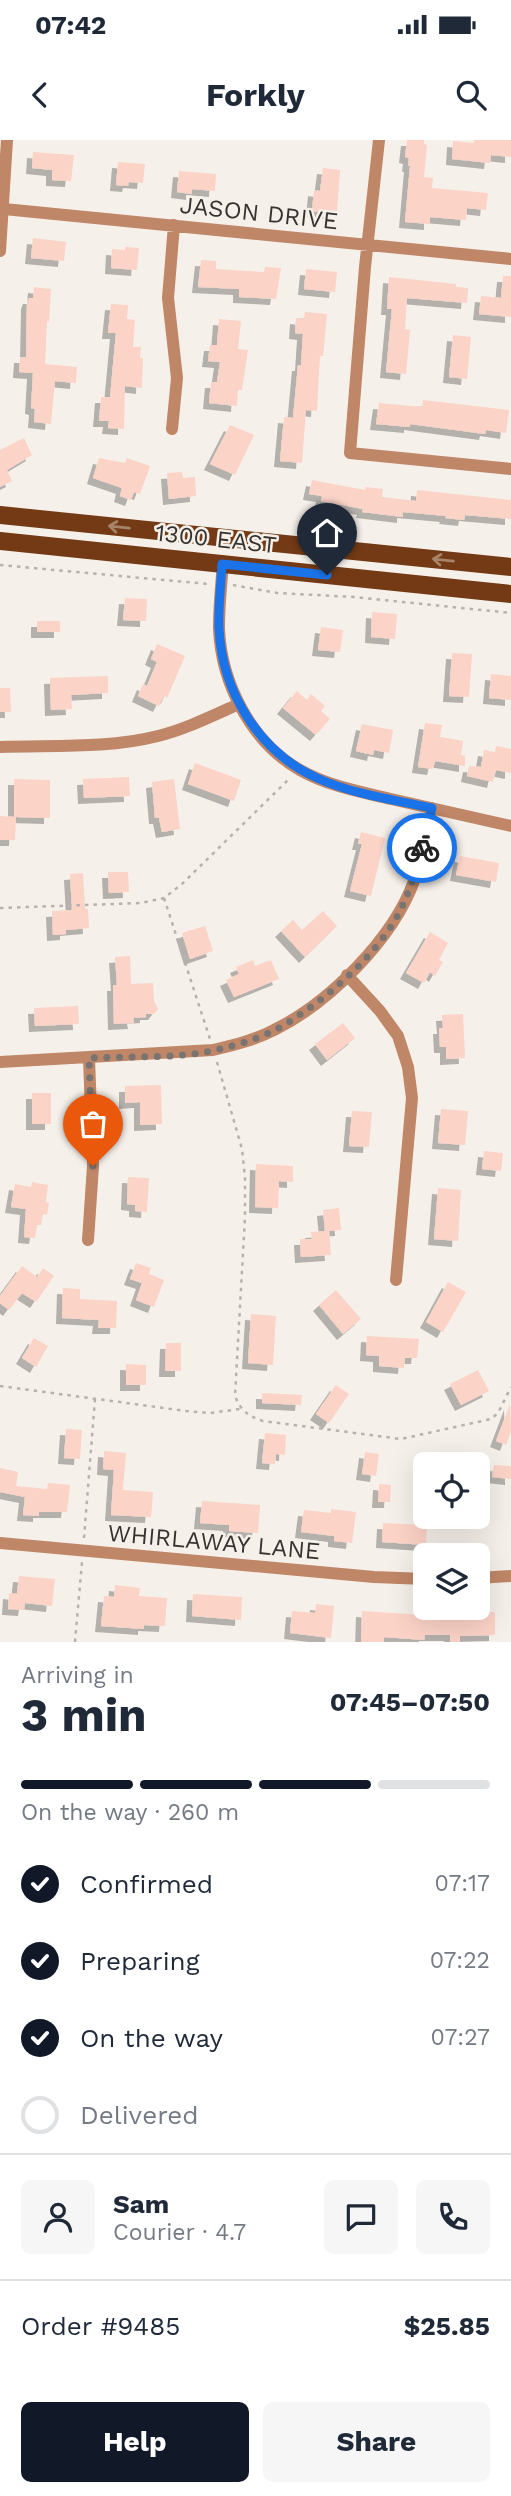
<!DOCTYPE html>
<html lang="en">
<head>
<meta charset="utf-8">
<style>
  body { margin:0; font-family:"Work Sans",sans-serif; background:#f6f6f7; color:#1f2937; height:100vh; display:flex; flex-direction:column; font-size:26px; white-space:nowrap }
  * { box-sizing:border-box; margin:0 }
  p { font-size:23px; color:#747a83 }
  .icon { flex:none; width:38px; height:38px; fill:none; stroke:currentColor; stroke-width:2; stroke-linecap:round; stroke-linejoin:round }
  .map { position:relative; height:1502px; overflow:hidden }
  .panel { display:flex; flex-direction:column; background:#fff; flex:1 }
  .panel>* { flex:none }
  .controls { position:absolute; left:413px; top:1312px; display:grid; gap:14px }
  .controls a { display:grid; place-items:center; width:77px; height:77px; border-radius:10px; background:#fff; box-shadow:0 7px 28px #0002; font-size:35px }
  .pin { position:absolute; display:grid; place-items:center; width:60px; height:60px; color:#fff; margin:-72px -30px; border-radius:50% 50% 50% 0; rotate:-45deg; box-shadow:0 0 7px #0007 }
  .pin .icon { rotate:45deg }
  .courier { position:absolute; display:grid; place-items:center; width:70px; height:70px; margin:-35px; border:5px solid #1a73e8; border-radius:50%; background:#fff; color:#222; box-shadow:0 2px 9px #0007 }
  .headline em { font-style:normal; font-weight:700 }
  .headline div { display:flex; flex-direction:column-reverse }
  .headline { display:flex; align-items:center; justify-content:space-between; height:119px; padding:0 21px }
  h1 { font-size:46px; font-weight:700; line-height:52px }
  .bar { display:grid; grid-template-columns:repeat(4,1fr); gap:10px 7px; align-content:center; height:84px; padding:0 21px }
  .bar i { height:9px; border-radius:5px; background:#e0e1e3 }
  .bar .on { background:#111827 }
  .bar p { grid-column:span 4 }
  .line { display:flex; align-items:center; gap:18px; padding:0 21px; border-top:2px solid #e0e1e3 }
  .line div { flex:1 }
  .round { display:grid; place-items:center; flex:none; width:74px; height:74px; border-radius:10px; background:#f6f6f7 }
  ol { padding:0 21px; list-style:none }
  li { display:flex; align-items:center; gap:21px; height:77px }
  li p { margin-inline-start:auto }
  li .icon { padding:7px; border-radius:50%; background:#111827; color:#fff; stroke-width:4 }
  li:last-child { color:#747a83 }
  li i { width:38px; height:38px; border:4px solid #e0e1e3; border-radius:50% }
  .button { display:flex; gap:14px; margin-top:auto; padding:14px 21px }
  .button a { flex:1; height:80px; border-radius:10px; background:#111827; color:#fff; font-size:28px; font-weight:700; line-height:80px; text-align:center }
  .button a+a { background:#f6f6f7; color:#1f2937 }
  .status { display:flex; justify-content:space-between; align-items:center; height:49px; padding:0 35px; background:#fff; direction:ltr }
  .status svg { height:19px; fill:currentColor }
  header { display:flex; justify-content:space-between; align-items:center; height:91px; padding:0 21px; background:#fff; font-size:32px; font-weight:700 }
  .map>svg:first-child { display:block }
</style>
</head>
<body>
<div class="status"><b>07:42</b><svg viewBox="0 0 49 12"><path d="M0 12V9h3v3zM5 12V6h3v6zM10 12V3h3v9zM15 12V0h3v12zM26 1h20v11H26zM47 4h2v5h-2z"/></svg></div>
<header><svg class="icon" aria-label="back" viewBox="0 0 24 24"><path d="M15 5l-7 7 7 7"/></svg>Forkly<svg class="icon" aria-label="search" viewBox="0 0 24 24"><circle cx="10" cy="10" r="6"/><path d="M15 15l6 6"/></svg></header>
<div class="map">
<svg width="511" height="1502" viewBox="0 0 511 1502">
  <defs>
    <filter id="shadow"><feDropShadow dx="-6" dy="6" stdDeviation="0" flood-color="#0004"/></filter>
  </defs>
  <rect width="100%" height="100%" fill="#f6f0ea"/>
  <path fill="#fcd3c7" filter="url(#shadow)" d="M407 0H424V4L427 5 424 37 433 38 432 48 488 53 486 70 467 68 466 80 430 77V84L405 82 410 26H408L409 18 405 17Z
    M474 0H511V17L491 15 490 23 452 19 453 1 474 3Z
    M33 12 74 15 71 41 52 40V30L32 28Z
    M118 22 145 24 143 43 129 42 128 46 116 45Z
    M323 28 340 30 337 74 312 71 314 50 320 51Z
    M179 31 216 34 215 51 192 49V54L177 52Z
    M33 98 66 102 64 121 31 118Z
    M125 107 139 108 137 130 111 128 112 109 125 110Z
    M201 120 216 121V129L264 132 265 127 281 128 276 159 239 157V149L198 147Z
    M306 129 337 132 335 152 304 149Z
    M503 136H511V177L479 174 481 156 501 158Z
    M389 137 456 144V147L468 148 467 163 407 158 405 189 410 190 406 234 386 232 392 169H387Z
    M34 147 51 149 49 182 47 181 45 224 77 227 76 243 55 241 51 284 34 282 35 269 31 268 33 233 19 232 20 217H26L27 163 29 158H33Z
    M111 164 128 165 127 179 135 180 133 207H141L140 218H143L142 248 125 246 124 289 108 288 109 281H99L101 257H110L116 193H108Z
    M305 172 327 174 323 216H320L317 271 306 270 302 323 280 321 284 277 293 278 298 225H301L303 194 295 193 296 178 304 179Z
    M219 179 241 181 238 209 248 210 242 250H238L237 266 209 263 211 242H217L220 222 208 221 210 205H217Z
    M453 195 471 197 467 239 449 237Z
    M423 260 509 270 506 293 486 290 485 294 410 284V287L376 284 379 263 422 267Z
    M230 285 254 295 235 335 210 324Z
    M24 298 32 315 7 330 12 341 0 347V310Z
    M99 318 125 323 127 318 150 326 140 354 134 352 131 360 120 356 122 348 93 338Z
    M182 332 183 338 195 337 196 356 169 359 167 333Z
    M312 340 365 350V347L383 349 382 357 416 361 417 350 511 360V379L465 375 464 380 445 378 446 376 403 372V377L362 372 363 369 321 361 322 356 309 354Z
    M125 458 147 459 146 481 123 480Z
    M372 472 397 474 395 499 371 497Z
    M37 481H60V492H37Z
    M321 487 343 490 340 512 318 510Z
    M157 504 185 516 167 558 164 556 159 566 138 556 143 544 147 546 157 522 151 519Z
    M452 513 472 514 469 557 449 556Z
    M491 534 511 536V560L489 558Z
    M108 536V553L71 555 72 569 51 570 50 538Z
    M0 548H10L11 572H0Z
    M297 551 307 560 311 554 325 566 321 571 330 579 316 595 283 568Z
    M425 583 442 585 440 597 463 601 461 615 465 616V626L435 621 433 629 418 627Z
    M362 584 393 590 389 613 374 610 373 615 356 611Z
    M496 606 511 609V633L496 630 493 642 467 636 469 626 481 627 484 610 495 612Z
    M195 623 241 640 234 661 188 644Z
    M129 637 130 656 84 658 83 639Z
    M14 639 50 640V678L16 677 15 700H0V676L14 677Z
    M174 639 180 689 162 692 159 678H155L152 642Z
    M361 692 385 698 371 756 350 751 362 704H358Z
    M460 716 499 723 496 742 456 735Z
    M108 732H128L129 752 109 753Z
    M83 733 85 769H88L89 788 66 790V794L53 795 52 771 72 770 70 734Z
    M323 771 337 786 305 817 281 791 293 780 302 790Z
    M205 786 213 811 190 819 182 793Z
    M430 792 448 803 439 820 443 822 435 836 430 832 424 843 406 833Z
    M130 816 131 844 153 843 154 861 158 869 154 874H146V877L133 878 134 883 114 884 113 845H117L115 817Z
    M253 820 255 826 271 820 279 839 234 857 226 840 239 834 236 827Z
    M78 866 79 884 35 886 34 868Z
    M463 874 465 918 446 919V907H440L439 888H443L442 875Z
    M343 883 355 898 327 920 315 904Z
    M161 945 162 984 140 985V962L125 963V946Z
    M32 953H51V984H32Z
    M441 969 468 971 465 1005 438 1003Z
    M352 971 372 972 369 1007 349 1006Z
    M484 1011 503 1013 501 1031 482 1029Z
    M256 1024 293 1026V1042L279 1041 278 1068 255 1067Z
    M128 1037 149 1038 147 1072 135 1071V1065L127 1064Z
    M32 1042 48 1045 46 1062 49 1063 47 1075 43 1074 41 1085H37L35 1098 24 1097 26 1069 11 1067 15 1044 31 1047Z
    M438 1048 461 1050 458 1101 434 1099Z
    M339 1068 341 1090 329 1091 331 1115 301 1117 300 1099H312L311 1092 325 1091 323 1070Z
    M136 1123 151 1128 149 1134 164 1140 154 1167 136 1160 142 1143 130 1139Z
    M22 1126 37 1137 43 1128 54 1136 36 1162 22 1153 9 1170 0 1163V1156Z
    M448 1142 466 1152 443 1192 426 1182Z
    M63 1148 80 1149V1159L117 1161 116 1188H98L99 1180 62 1178Z
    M336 1150 361 1179 343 1194 319 1165Z
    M251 1174 276 1176 273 1225 248 1223Z
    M367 1196 419 1199 417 1218H405L404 1228 379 1226V1216L366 1215Z
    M34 1198 48 1206 36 1227 22 1218Z
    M166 1203H181V1231H165Z
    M126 1224 146 1225V1245H126Z
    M478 1230 489 1251 461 1265 450 1244Z
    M336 1245 349 1254 329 1283 316 1274Z
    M262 1253 302 1255 301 1265 262 1263Z
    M510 1264 511 1291 506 1305 496 1301Z
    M66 1289 82 1290 80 1319 64 1318Z
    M265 1293 286 1295 285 1315 276 1314 275 1324 262 1323Z
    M104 1311 126 1313 123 1350 153 1352 151 1377 111 1375 114 1330 103 1329Z
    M365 1312 379 1314 376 1336 362 1334Z
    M494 1325 511 1326V1339L492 1337Z
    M0 1328 18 1332 16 1346 47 1349 48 1343 70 1345 67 1372H39V1376L23 1375 25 1357 0 1352Z
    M379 1344 391 1345 390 1362H378Z
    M202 1361 260 1365 258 1393 229 1391V1385L200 1383Z
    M331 1369 356 1372 352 1403 334 1401V1396L301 1392 304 1370 331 1373Z
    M383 1383 427 1385 426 1405 382 1402Z
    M19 1436 55 1439 52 1466 25 1463 24 1470 8 1469 9 1453 17 1454Z
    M115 1445 140 1448 139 1456 167 1458 165 1486 144 1485V1489L101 1486 104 1456 114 1457Z
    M193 1454 242 1457 241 1480 192 1476Z
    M316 1464 334 1466 331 1498 290 1493 292 1471 315 1473Z
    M362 1471 441 1476V1472H495V1495L460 1496V1502H450V1495H425L424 1500 384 1497V1502H361Z"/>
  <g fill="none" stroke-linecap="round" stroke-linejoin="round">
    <path stroke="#b7b2ad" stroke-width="2.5" stroke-dasharray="3.5 5" stroke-linecap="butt" d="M0 425 208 444
      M233 445 277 453 354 457 511 473
      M164 758 210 899
      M0 768 141 763 164 758 182 744 289 639
      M217 922 242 1009 245 1038V1077L235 1256C241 1271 248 1276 263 1281L401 1299 491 1279 498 1273 511 1247
      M0 1246 186 1271 210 1273 240 1269
      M84 1398 95 1259
      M75 1502 82 1422"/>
    <path stroke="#bf8667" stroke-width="12" d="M379 0 365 127 350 313 511 329
      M4 69 511 119
      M0 111 7 0
      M172 289 177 238 168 158 174 85
      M223 424C221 445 219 466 219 488 221 543 251 602 300 630 328 646 361 652 391 659 431 668 471 677 511 686
      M0 607C52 605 107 609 158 596 186 589 212 576 239 564
      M347 835 380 871 398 896 408 927 412 958 396 1140
      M0 922 213 910C234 905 255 900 274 890 329 863 393 799 414 741 422 718 426 692 432 668
      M88 1100 93 1026 89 918
      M0 1403 374 1437 425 1439
      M478 1438 511 1436"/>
    <path stroke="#733a15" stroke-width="18" d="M0 375 511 427
      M0 401 511 454"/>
  </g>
  <defs><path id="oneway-shaft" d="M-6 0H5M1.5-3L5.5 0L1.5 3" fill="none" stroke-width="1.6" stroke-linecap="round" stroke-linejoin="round" transform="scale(1.75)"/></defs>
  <g stroke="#a7836a">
    <use href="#oneway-shaft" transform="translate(119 387) rotate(-174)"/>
    <use href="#oneway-shaft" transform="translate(443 420) rotate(-174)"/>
  </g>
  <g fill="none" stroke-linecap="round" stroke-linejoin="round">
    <path stroke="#797471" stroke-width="7" stroke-dasharray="0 12.6" d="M93 1026 89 918C131 916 176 919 216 910 237 905 258 899 277 889 321 864 375 818 399 773 410 751 416 731 422 708"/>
    <path stroke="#1a73e8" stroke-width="9" d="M327 435 222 424C221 445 218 467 219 488 222 552 259 612 317 638 352 654 394 660 432 668L422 708"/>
  </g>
  <g text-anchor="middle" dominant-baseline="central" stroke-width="5" stroke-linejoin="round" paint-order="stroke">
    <g font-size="24" fill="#353230" stroke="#f6f0ea">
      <text transform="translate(259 73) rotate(6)">JASON DRIVE</text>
      <text transform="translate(216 399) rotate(6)">1300 EAST</text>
      <text transform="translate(214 1402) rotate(5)">WHIRLAWAY LANE</text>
    </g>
  </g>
</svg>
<div class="controls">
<a><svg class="icon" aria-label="locate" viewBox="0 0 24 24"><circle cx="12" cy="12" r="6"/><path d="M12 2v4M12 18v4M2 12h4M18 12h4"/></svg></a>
<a><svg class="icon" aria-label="layers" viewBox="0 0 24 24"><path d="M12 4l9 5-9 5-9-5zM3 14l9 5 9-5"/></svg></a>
</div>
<div class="pin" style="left:93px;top:1026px;background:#ea580c"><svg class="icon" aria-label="bag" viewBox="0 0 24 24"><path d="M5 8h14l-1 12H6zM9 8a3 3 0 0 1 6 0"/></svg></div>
<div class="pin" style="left:327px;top:435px;background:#1f2937"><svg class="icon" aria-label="home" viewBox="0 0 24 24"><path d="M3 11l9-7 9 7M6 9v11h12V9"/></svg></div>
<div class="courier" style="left:422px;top:708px"><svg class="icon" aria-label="bike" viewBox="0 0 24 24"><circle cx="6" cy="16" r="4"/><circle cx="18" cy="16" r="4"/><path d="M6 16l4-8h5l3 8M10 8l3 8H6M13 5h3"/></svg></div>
</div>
<section class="panel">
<div class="headline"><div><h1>3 min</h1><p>Arriving in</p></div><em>07:45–07:50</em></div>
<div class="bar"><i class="on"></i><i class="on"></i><i class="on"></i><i></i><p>On the way · 260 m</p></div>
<ol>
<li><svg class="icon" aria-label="check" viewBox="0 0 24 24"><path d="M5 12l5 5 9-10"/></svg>Confirmed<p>07:17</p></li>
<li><svg class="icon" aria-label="check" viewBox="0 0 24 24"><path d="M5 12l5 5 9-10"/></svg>Preparing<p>07:22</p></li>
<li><svg class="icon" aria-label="check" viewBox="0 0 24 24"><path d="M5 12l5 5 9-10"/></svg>On the way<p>07:27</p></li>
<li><i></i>Delivered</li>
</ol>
<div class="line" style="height:126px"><a class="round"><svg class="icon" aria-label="person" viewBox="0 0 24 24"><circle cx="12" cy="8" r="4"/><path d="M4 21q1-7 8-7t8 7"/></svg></a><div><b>Sam</b><p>Courier · 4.7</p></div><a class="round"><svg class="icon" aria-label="chat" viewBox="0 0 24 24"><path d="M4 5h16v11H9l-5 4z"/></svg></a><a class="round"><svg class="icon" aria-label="phone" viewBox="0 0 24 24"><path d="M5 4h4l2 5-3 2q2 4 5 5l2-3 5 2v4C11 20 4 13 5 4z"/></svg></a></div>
<div class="line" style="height:91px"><div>Order #9485</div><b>$25.85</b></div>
<div class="button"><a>Help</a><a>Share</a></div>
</section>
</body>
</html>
